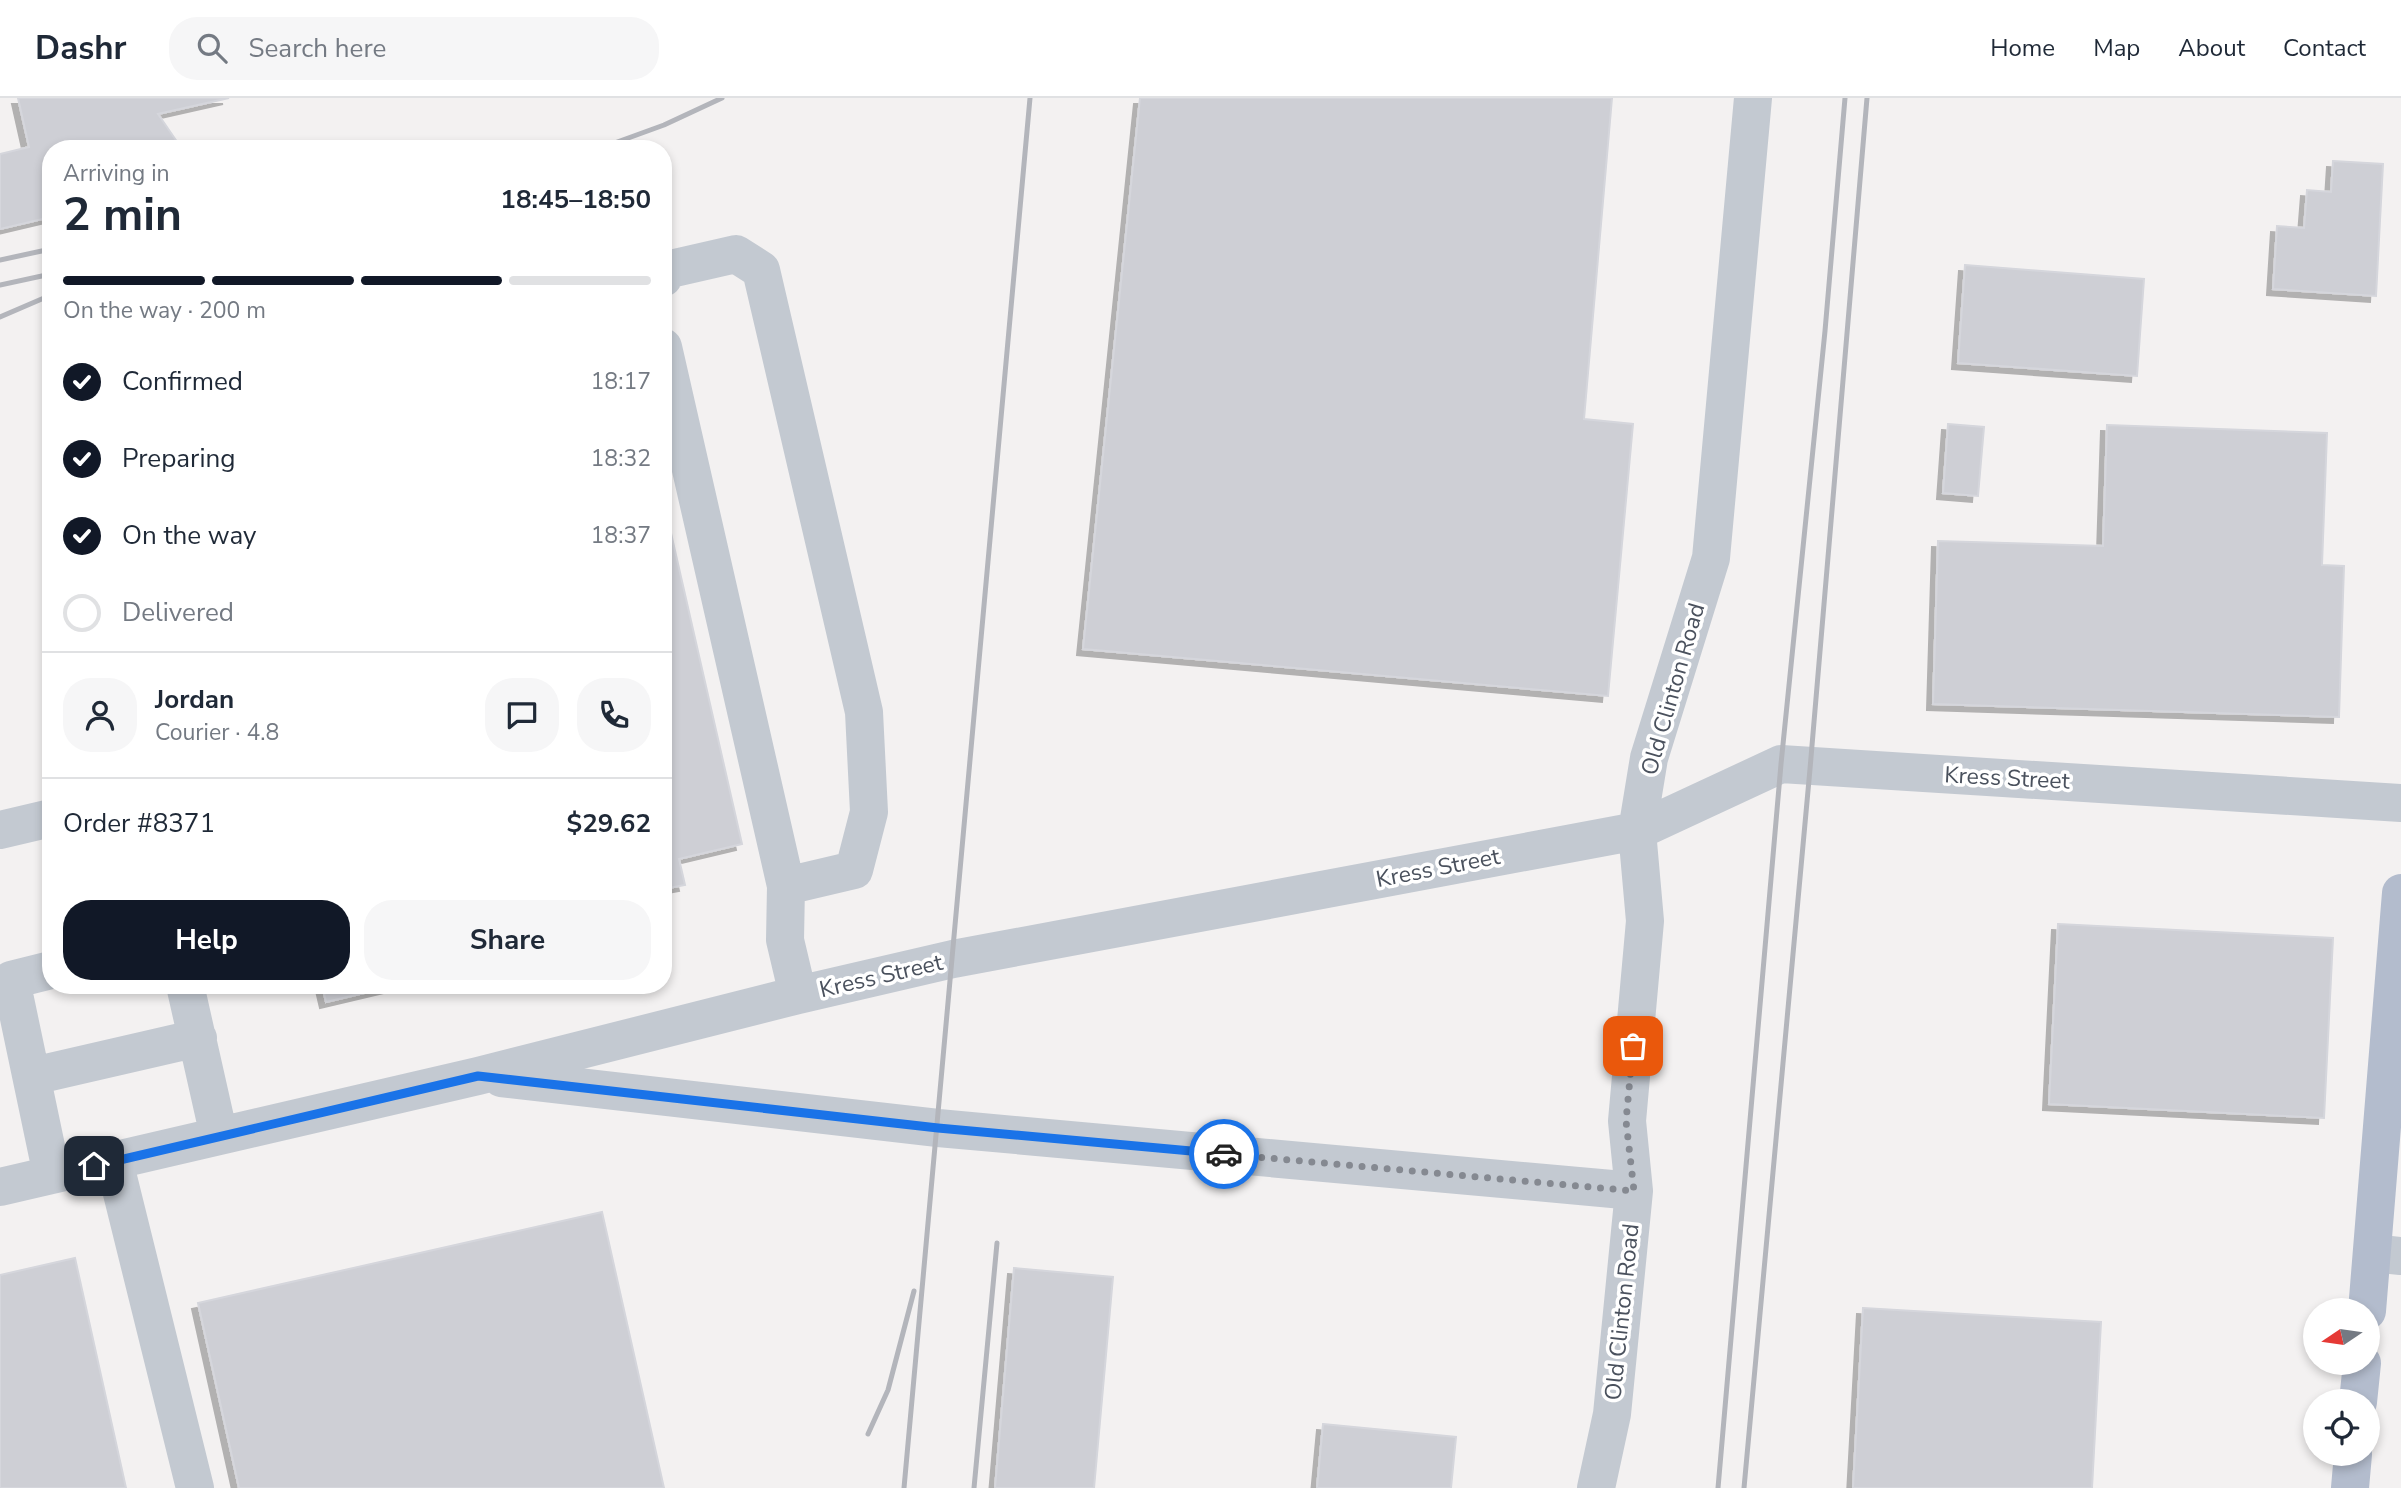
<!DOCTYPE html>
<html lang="en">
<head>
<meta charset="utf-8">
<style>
  body { margin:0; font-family:"Nunito Sans",sans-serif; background:#f6f6f7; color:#1f2937; height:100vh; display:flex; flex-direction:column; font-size:26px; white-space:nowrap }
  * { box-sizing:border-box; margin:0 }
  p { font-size:23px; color:#747a83 }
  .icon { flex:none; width:38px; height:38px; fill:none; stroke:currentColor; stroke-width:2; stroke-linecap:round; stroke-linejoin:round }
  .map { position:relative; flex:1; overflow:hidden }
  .sheet { position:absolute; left:42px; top:42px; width:630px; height:854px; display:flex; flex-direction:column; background:#fff; border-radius:28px; box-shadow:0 4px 10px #0003 }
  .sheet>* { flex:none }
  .needle { width:46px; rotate:257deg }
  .tools { position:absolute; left:2303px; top:1200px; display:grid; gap:14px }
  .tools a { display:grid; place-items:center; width:77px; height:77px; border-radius:50%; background:#fff; box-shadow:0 4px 10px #0003; font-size:35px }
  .pin { position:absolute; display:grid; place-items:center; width:60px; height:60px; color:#fff; margin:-30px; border-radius:14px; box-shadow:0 4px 10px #0006 }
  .courier { position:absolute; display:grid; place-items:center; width:70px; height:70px; margin:-35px; border:5px solid #1a73e8; border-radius:50%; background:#fff; color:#222; box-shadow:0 2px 9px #0007 }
  .headline em { font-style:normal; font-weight:700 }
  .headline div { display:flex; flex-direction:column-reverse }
  .headline { display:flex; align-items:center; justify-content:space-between; height:119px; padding:0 21px }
  h1 { font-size:46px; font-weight:700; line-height:52px }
  .bar { display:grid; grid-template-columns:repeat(4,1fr); gap:10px 7px; align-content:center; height:84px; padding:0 21px }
  .bar i { height:9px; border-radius:5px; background:#e0e1e3 }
  .bar .selected { background:#111827 }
  .bar p { grid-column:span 4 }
  .line { display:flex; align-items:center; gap:18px; padding:0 21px; border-top:2px solid #e0e1e3 }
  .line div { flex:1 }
  .round { display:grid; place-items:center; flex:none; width:74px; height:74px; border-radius:28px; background:#f6f6f7 }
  ol { padding:0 21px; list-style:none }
  li { display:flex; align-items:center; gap:21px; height:77px }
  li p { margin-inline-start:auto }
  li .icon { padding:7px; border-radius:50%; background:#111827; color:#fff; stroke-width:4 }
  li:last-child { color:#747a83 }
  li i { width:38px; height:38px; border:4px solid #e0e1e3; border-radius:50% }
  .action { display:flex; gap:14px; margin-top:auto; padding:14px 21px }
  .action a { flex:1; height:80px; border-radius:28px; background:#111827; color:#fff; font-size:28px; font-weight:700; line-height:80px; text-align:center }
  .action a+a { background:#f6f6f7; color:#1f2937 }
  header { display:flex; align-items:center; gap:42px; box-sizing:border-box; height:98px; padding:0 35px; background:#fff; border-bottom:2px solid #e0e1e3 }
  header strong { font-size:33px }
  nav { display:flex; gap:38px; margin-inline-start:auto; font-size:24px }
  .search { width:490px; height:63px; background:#f6f6f7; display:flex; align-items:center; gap:18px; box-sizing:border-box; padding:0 24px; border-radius:28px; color:#747a83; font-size:26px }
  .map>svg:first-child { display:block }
</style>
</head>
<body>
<header>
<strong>Dashr</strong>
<div class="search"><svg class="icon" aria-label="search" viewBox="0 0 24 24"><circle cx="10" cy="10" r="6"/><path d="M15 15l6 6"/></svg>Search here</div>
<nav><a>Home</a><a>Map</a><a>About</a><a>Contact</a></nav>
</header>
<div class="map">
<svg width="2401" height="1390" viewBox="0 0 2401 1390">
  <defs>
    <filter id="shadow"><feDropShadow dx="-6" dy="6" stdDeviation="0" flood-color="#0004"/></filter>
  </defs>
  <rect width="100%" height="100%" fill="#f3f1f1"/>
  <path fill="#cecfd5" stroke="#d5d6dc" stroke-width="2" filter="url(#shadow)" d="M18 0H229L158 16 182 51H51V119L0 131V56L29 49Z
    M1140 0H1612L1584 321 1633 326 1608 598 1083 551Z
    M2333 63 2383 66 2376 198 2273 191 2277 128 2304 130 2307 92 2331 94Z
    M1965 167 2144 181 2137 278 1958 265Z
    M1948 326 1984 329 1978 398 1943 395Z
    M2107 327 2327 335 2322 467 2344 468 2339 619 1933 606 1938 443 2103 448Z
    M663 400 742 746 679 761 685 787 663 791Z
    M2058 826 2333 840 2324 1020 2049 1006Z
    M322 887H398L326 904Z
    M602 1114 664 1390H239L198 1205Z
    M75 1160 126 1390H0V1177Z
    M1014 1170 1113 1179 1094 1390H995Z
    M1863 1210 2101 1224 2092 1390H1853Z
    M1323 1326 1456 1339 1451 1390H1317Z"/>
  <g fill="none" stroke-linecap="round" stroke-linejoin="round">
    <path stroke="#c3c9d1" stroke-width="38" d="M663 180 666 172 736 156 761 172 864 614 869 714 854 772 786 788
      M663 249 786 788 785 842 798 897
      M0 732 51 720
      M51 872 11 882 52 1077
      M185 887 219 1038
      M33 978 198 940
      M501 980 938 1030 1634 1093
      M114 1063 195 1390
      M0 1089 478 978 798 897 953 861 1637 733 1781 666 2401 705
      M2372 1155 2401 1158
      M1596 1390 1612 1316 1634 1093 1627 1023 1645 823 1637 733 1649 660 1711 460 1753 0"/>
    <path stroke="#b3bccd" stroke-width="38" d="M2367 1213 2401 795
      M2358 1304 2362 1265
      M2350 1390 2353 1356"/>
    <path stroke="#b3b5bb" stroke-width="5" d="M598 51 664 27 722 0
      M0 162 51 151
      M0 187 51 176
      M0 219 51 197
      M868 1336 888 1292 914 1193
      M904 1390 1030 0
      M974 1390 997 1145
      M1718 1390 1781 666 1825 233 1845 0
      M1744 1390 1810 671 1867 0"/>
  </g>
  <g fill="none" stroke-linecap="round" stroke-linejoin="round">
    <path stroke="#858991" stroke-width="7" stroke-dasharray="0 12.6" d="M1224 1056 1634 1093 1626 1023 1633 948"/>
    <path stroke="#1a73e8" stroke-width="9" d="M94 1068 478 978 938 1030 1224 1056"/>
  </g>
  <g text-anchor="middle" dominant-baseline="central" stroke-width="7" stroke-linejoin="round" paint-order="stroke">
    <g font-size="23" fill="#4a515d" stroke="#fff">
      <text transform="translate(1673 591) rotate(-74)">Old Clinton Road</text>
      <text transform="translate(2007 680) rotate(3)">Kress Street</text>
      <text transform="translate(1438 770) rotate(-11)">Kress Street</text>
      <text transform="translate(881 878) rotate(-13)">Kress Street</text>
      <text transform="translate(1622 1214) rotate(-84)">Old Clinton Road</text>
    </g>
  </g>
</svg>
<div class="tools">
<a><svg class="needle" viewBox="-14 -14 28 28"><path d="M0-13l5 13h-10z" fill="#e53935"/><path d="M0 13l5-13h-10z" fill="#747a83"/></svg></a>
<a><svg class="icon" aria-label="locate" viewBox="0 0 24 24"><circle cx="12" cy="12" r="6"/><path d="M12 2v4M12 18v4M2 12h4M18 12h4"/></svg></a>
</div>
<div class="pin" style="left:1633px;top:948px;background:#ea580c"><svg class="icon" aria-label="bag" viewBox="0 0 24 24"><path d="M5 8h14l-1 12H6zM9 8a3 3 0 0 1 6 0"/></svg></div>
<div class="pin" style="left:94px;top:1068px;background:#1f2937"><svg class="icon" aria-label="home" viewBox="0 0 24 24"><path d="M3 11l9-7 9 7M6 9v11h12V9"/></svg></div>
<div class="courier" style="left:1224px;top:1056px"><svg class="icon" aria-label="car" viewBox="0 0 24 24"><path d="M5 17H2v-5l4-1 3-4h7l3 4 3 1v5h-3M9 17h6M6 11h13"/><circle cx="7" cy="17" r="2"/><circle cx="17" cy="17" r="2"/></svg></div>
<section class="sheet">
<div class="headline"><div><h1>2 min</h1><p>Arriving in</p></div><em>18:45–18:50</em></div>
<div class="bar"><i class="selected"></i><i class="selected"></i><i class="selected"></i><i></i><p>On the way · 200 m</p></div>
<ol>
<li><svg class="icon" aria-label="check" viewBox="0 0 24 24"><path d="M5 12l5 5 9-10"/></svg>Confirmed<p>18:17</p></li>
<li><svg class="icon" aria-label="check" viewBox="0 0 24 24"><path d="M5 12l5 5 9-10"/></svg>Preparing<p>18:32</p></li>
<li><svg class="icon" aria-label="check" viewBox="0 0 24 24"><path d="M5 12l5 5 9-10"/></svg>On the way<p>18:37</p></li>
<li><i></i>Delivered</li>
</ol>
<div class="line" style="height:126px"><a class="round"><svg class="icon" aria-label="person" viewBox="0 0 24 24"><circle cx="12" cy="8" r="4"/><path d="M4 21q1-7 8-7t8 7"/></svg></a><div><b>Jordan</b><p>Courier · 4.8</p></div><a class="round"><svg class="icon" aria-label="chat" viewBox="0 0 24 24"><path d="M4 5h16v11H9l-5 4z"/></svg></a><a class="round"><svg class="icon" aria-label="phone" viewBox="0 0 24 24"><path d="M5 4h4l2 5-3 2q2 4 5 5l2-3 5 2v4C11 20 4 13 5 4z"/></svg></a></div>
<div class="line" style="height:91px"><div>Order #8371</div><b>$29.62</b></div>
<div class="action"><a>Help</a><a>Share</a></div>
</section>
</div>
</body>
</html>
